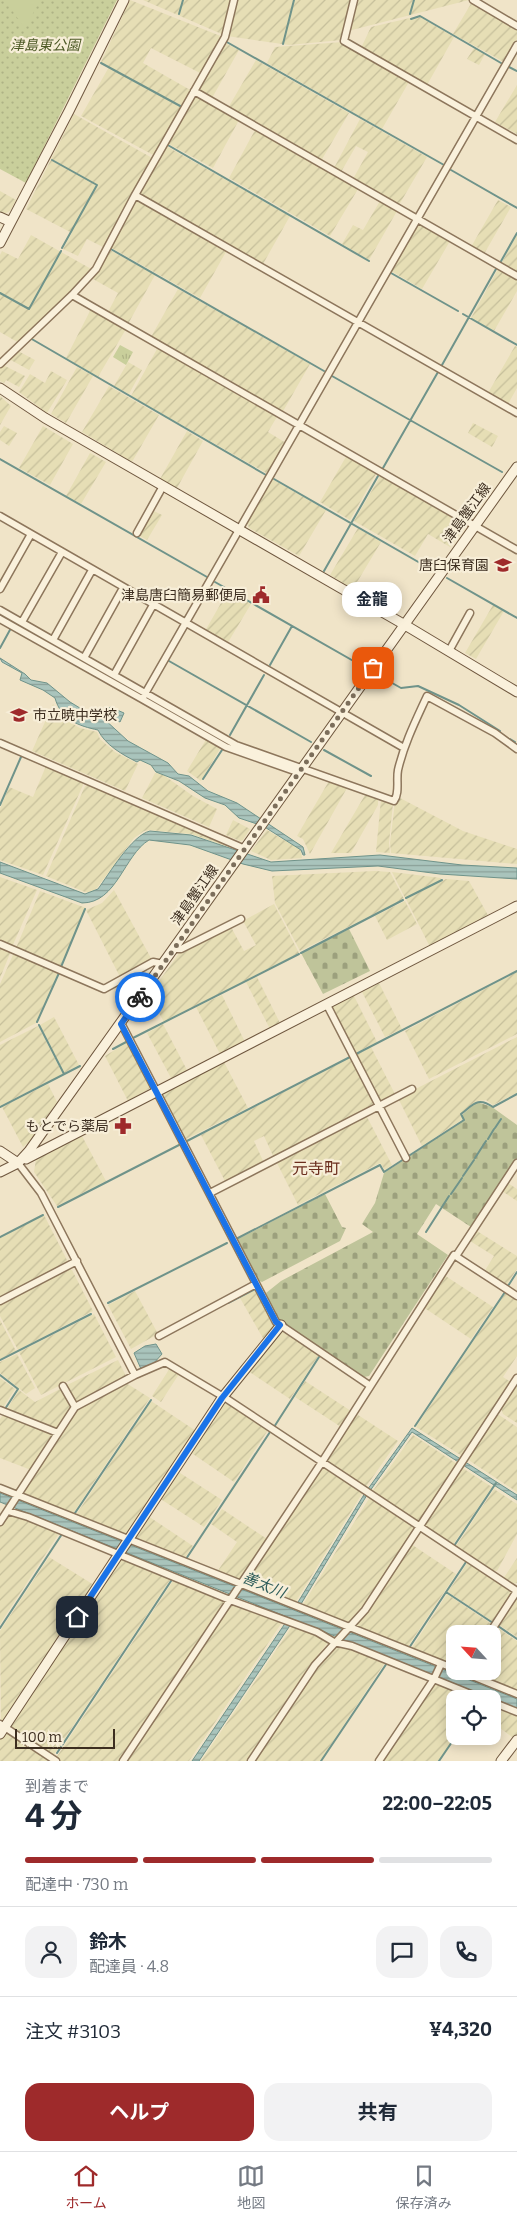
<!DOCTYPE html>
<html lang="ja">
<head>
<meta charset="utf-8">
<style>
  body { margin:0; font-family:Bitter,"Noto Sans JP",serif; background:#f2f2f3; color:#1f2937; height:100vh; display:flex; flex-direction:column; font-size:19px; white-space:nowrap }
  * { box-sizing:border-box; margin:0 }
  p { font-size:16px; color:#747a83 }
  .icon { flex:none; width:28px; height:28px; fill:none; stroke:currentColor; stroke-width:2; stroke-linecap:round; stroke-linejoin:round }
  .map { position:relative; height:1761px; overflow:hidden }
  .details { display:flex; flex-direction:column; background:#fff; flex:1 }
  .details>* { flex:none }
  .needle { width:32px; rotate:296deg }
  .buttons { position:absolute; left:446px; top:1625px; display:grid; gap:10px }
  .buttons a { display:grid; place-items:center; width:55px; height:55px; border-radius:10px; background:#fff; box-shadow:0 2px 12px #0003; font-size:25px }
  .scale { position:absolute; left:15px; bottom:12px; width:100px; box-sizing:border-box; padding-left:5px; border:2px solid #3d2e20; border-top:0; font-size:14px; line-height:18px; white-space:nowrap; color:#3d2e20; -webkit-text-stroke:4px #f7eed8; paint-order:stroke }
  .pin { position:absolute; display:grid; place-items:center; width:42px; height:42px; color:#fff; margin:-21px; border-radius:10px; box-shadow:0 2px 8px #0006 }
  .courier { position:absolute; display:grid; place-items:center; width:50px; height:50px; margin:-25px; border:4px solid #1a73e8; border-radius:50%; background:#fff; color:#222; box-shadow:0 1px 6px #0007 }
  .bubble { position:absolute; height:35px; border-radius:15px; background:#fff; box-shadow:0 2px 12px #0003; font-size:16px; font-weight:700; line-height:35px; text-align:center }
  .headline em { font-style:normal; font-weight:700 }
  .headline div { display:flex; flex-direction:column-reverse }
  .headline { display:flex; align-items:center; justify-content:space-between; height:85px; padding:0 25px }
  h1 { font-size:32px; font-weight:700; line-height:38px }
  .bar { display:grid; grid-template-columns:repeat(4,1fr); gap:8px 5px; align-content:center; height:60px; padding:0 25px }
  .bar i { height:6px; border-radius:4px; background:#e0e1e3 }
  .bar .selected { background:#9e2a2b }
  .bar p { grid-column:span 4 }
  .line { display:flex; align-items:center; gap:12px; padding:0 25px; border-top:1px solid #e0e1e3 }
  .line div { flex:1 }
  .round { display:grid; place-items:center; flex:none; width:52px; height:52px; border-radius:15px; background:#f2f2f3 }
  .button { display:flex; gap:10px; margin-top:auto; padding:10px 25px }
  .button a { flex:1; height:58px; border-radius:15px; background:#9e2a2b; color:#fff; font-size:20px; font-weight:700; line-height:58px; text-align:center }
  .button a+a { background:#f2f2f3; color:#1f2937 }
  .tab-bar { display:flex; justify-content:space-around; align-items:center; height:70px; border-top:1px solid #e0e1e3; background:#fff; font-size:14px; color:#747a83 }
  .tab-bar a { display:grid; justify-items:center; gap:2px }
  .tab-bar .selected { color:#9e2a2b }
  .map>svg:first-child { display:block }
</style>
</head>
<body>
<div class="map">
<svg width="517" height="1761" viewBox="0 0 517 1761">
  <defs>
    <pattern id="farmland-furrows" width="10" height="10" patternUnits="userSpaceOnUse" patternTransform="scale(1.25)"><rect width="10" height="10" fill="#e6deb5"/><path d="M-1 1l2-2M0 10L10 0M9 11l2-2" fill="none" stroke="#c6bf9b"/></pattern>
    <pattern id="grass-tufts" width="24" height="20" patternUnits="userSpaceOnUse" patternTransform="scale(1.25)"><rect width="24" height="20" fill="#c9cf9b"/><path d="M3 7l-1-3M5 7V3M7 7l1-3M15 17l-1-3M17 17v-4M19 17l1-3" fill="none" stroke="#aeb285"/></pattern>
    <pattern id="cemetery-stones" width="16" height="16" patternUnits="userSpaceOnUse" patternTransform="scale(1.25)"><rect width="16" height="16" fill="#bfc49a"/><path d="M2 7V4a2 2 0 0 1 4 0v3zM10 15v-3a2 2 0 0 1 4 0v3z" fill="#9ca07d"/></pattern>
    <pattern id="park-dots" width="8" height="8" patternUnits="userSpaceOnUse" patternTransform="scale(1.25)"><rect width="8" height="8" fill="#c9cf9b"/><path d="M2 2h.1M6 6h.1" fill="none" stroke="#aeb285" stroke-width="1.8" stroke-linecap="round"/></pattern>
    <pattern id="water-rules" width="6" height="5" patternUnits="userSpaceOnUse" patternTransform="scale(1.25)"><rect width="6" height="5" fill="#a9c4bc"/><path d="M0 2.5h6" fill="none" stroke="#8ba098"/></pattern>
  </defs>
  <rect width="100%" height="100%" fill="#f0e4c8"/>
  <path fill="url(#farmland-furrows)" d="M130 0 223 37 202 74 151 48 143 63 192 91 155 156 81 116 109 67 101 62Z
    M143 0H233L224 35Z
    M236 0H352L341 40 289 45 227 36Z
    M356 0H469L348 31Z
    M472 2 517 27V39L504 62 453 34Z
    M420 17 454 37 427 85 361 48 371 27 410 18 411 19Z
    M343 42 410 80 382 129 267 63 275 47Z
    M225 43 239 50 212 98 198 90Z
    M474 48 485 54 479 65 467 59Z
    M256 60 349 113 321 161 228 108Z
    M517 85V134L495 122Z
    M195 95 239 120 213 168 167 143Z
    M74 114 154 159 103 247 87 239 78 256 63 249 72 233 26 209Z
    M360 119 427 157 399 205 353 179 368 152 356 146 341 172 334 168Z
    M255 130 358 189 330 236 229 178Z
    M166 146 290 216 263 264 138 194Z
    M0 191 16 200 10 211 4 214 0 212Z
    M136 199 227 250 200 298 110 247Z
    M498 200 511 207 484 254 471 247Z
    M380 201 397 211 369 260 342 244 353 225 363 230Z
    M422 225 450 241 422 289 391 271 417 226Z
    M31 235 93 270 19 343 0 332V255L2 251 18 259Z
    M517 235V273L501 264Z
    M108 249 155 275 128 324 108 312 118 293 93 279Z
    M498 269 517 280V291L494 331 471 318Z
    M178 289 310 364 282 413 151 337Z
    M93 310 126 329 98 377 66 358 90 311Z
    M515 346 517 347V388L508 404 488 393Z
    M157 349H159L278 415 268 432 286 443 268 474 131 396Z
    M18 351 35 360 29 370 9 359Z
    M128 362 142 370 129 394 114 386Z
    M3 365 25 376 19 387 6 380 4 383 0 381V368Z
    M77 367 93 376 66 423 51 414Z
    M51 371 67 380 47 413 19 392 30 374 45 383Z
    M109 386 159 415 132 462 82 432Z
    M0 396 11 406 0 425Z
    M473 423 498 436 492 447 468 433Z
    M4 426 17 433 9 446 0 440V432Z
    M43 426 73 444 50 485 19 468Z
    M187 431 203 441 177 488 160 479Z
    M90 453 106 462 81 504 66 496Z
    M347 455 377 472 350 520 320 502Z
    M381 475 467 523 450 547 428 534 415 556 354 521Z
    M272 479 326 510 299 556 249 528 247 522Z
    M152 510 162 515 147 540 138 535Z
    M358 528 381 542 353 589 330 575Z
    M228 591 251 604 227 644 205 631Z
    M493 605 504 611 476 659 465 653Z
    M53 704 71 723 80 728 97 732 100 739 115 752 138 764 125 791 32 751Z
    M207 738 221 747 201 781 187 771Z
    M46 766 82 781 83 785 43 875 0 860V809L9 787 33 797Z
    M155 773 162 774 193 796 217 809 209 827 142 798Z
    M329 781 347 788 310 854 303 839 297 836Z
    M89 784 227 844 226 846 191 834 150 830 144 831 134 838 97 888 92 892H85L46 876 85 786Z
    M365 795 378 799V805L351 853H331Z
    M400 798 463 831 517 849V864L391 853 390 843 395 802Z
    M381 799 393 803 389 843 390 853 376 852Z
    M233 820 250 829 243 840 240 841 226 835Z
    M267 830 301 850 302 858 271 860 251 851Z
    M375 871 390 872 404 899 300 951 275 903 272 876Z
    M392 872 441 878V880L405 898Z
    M0 877 37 890 12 947 0 941Z
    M446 879 469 881 489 917 430 947 406 899Z
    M114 890 152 960 120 977 86 910 102 903Z
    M40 891 86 908 60 967 16 948Z
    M405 901 417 924 387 940 375 916Z
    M274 904 299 953 164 1022 149 995 180 952 231 927 244 951 256 945 243 921Z
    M0 946 11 951 0 978Z
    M15 954 58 973 36 1023 0 1042V984L13 955Z
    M517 972V1034L429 1079 405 1031Z
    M257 977 280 1023 270 1029 246 982Z
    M379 983 402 1029 385 1037 362 992Z
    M222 995 245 1042 220 1054 196 1007Z
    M354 996 377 1042 353 1054 330 1008Z
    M54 1017 79 1065 64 1073 40 1025Z
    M163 1024 187 1070 171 1078 147 1033Z
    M38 1026 63 1074 0 1106V1045Z
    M517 1037V1093L493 1105 486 1100 477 1101 460 1114 463 1119 422 1146 398 1098Z
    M128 1042 152 1087 128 1101 105 1056Z
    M371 1047 396 1096 381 1103 378 1102 354 1056Z
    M352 1057 376 1103 374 1106 274 1158 264 1136 254 1141 264 1163 226 1183 201 1135Z
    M224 1062 248 1108 184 1140 163 1097 164 1093Z
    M48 1084 57 1102 29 1142 23 1147 2 1107Z
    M366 1115 392 1165 385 1170 380 1163 298 1205 276 1161Z
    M82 1136 106 1181 57 1206 34 1172 36 1159Z
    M508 1183 517 1189V1201L502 1191Z
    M44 1215 67 1260 65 1265 0 1298V1238Z
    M477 1231 517 1256V1269L506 1286 484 1272 494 1256 470 1241Z
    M67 1269 72 1270 93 1311 18 1350 0 1316V1304Z
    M444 1275 493 1307 471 1339 423 1307Z
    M257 1289 274 1327 264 1340 240 1298Z
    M135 1291 158 1334 131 1349 108 1305Z
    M506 1292 517 1299V1356L503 1377 511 1382 462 1456 416 1427Z
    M94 1314 116 1357 41 1395 19 1352Z
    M0 1320 16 1351 0 1359Z
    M280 1331H284L319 1355 290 1399 248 1371Z
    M17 1354 35 1388 26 1394 0 1373V1362Z
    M118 1360 126 1376 125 1378 75 1405 65 1386Z
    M170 1368 179 1374 161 1402 152 1396Z
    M0 1378 15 1389 2 1409 0 1408Z
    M305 1381 351 1411 341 1427 295 1397Z
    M126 1383 150 1398 72 1515 24 1494 23 1491 74 1412Z
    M517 1383V1423L503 1414 501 1408Z
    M62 1388 73 1406 57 1431 6 1411 19 1390 35 1402Z
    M151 1401 196 1431 128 1534H126L76 1515Z
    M224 1403 229 1404 268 1430 234 1482 190 1452Z
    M355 1413 398 1441 365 1488 327 1462V1457Z
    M4 1414 54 1434 31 1470 0 1458V1419Z
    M499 1415 517 1427V1492L470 1461 468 1457 495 1416Z
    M413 1435 457 1464 421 1519 415 1521 372 1492Z
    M321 1467H325L363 1492 295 1603 244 1581Z
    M461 1467 492 1487 452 1546 426 1528 425 1522Z
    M177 1471 222 1500 204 1527 159 1498Z
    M494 1489 517 1504V1534L497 1571H494L455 1548Z
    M370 1497 412 1524 413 1531 366 1602 348 1622H341L302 1606Z
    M222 1509 267 1539 241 1578 238 1579 217 1572 237 1542 211 1524Z
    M11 1513 60 1532 0 1624V1526L8 1514Z
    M148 1516 193 1546 184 1559 135 1538Z
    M411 1544 456 1574 407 1648 358 1628 356 1624Z
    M49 1557 94 1585 4 1721H1L0 1631Z
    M123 1557 172 1577 53 1756 12 1728 11 1725 119 1559Z
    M517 1558V1583L511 1584 503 1579Z
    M468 1562 513 1592 495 1623 448 1592Z
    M175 1578 227 1601 120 1761H61L56 1758Z
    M447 1594 493 1625 487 1634H455V1667L411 1649Z
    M517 1595V1637L498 1624Z
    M230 1603 283 1621 189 1761H125Z
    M293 1625 315 1633 328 1642 313 1662 247 1761H201Z
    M496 1627 517 1641V1691L468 1671H492V1634Z
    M340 1644 386 1661 320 1761H254L316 1666 334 1645Z
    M435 1681 479 1699H455V1736L439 1761H382Z
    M503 1709 517 1714V1735L515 1737H512L496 1725V1722Z
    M8 1732 50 1760 49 1761H0V1739L4 1733Z"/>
  <path fill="url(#grass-tufts)" d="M120 345 133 352 126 365 113 357Z"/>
  <path fill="url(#cemetery-stones)" d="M349 929 370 971 323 994 301 953Z
    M477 1102 492 1107 517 1125V1159L471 1227 436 1204 417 1234 448 1255 369 1376 364 1377 313 1346 278 1320 266 1293 281 1281 373 1232 362 1224 375 1203 384 1173 464 1120 462 1115Z
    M325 1194 342 1227 346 1228 340 1241 262 1282 257 1280 236 1240Z"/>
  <path fill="url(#park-dots)" d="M0 0H117L26 183 0 169Z"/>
  <path fill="#c9cf9b" d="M5 0H40L25 29Z"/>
  <path fill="url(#water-rules)" stroke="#6f938a" d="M0 658 25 674 31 680 47 683 70 702 93 716 103 718 128 741 168 763 178 774 189 776 208 791 237 803 303 847 305 855H303L301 850 263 826 239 818 225 805 205 798 179 781 156 772 151 765 140 760 137 762C123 755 105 745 98 730 79 726 61 720 55 698L43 690 20 680 22 673 2 662Z
    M110 707 124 713 120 722 106 714Z
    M150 831 191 835 271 862 380 855 462 865 517 868V879L440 874 378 866 272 871 243 864 190 845 149 840C124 855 117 903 82 903L0 873V862L85 894 98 889C109 874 132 835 150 831Z
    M156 1344 162 1354 154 1363 141 1369 134 1353 145 1346Z
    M412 1428 517 1495V1500L412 1432 367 1495 298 1609 295 1607 365 1493Z
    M0 1493 517 1699V1709L0 1502Z
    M286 1622 291 1624 199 1761H192Z"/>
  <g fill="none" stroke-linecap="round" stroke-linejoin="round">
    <path stroke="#6f938a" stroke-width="2" d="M179 14 183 0
      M410 14 414 0
      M411 19 420 16 501 63
      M225 41 444 165
      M283 44 294 0
      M101 63 182 107
      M509 67 517 71
      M166 144 369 261
      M52 160 97 185 62 248
      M451 170 517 208
      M109 248 324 371
      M500 263 517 233
      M391 273 458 311
      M0 293 29 309 61 251
      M463 314 517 345
      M30 338 266 475
      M442 365 496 269
      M332 376 502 472
      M0 459 207 577
      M383 468 438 372
      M274 479 434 571
      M324 571 378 476
      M447 578 517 618
      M215 582 364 667
      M0 614 95 669
      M0 648 11 628
      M169 661 311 742
      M270 665 292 626
      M378 675 401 688 418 686 459 705 500 731
      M230 735 264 675
      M510 739 515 742
      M324 750 371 776
      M203 779 222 750
      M0 805 21 757
      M406 898 442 880
      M301 953 403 900
      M61 967 85 909
      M37 1022 59 973
      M39 1025 64 1074
      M131 1039 299 954
      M113 1049 128 1041
      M356 1054 517 971
      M0 1107 80 1066
      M495 1128 501 1119
      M488 1139 494 1129
      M187 1141 350 1057
      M407 1157 464 1120 461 1114C473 1105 477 1096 493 1107L517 1094
      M475 1158 486 1141
      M463 1176 474 1160
      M451 1194 462 1178
      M58 1207 179 1145
      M426 1232 449 1196
      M0 1237 43 1215
      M236 1239 380 1165 384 1172 404 1159
      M508 1286 517 1272
      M108 1303 227 1243
      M228 1303 255 1289
      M0 1360 91 1314
      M0 1375 18 1389 5 1409
      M415 1426 505 1292
      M274 1427 319 1357
      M75 1513 151 1400
      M454 1546 496 1483
      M186 1559 270 1432
      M446 1592 493 1623
      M498 1626 517 1639
      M0 1628 62 1534
      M409 1648 466 1562
      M57 1753 173 1578
      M321 1761 387 1663
      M439 1761 456 1736"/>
    <g stroke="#8d765c" stroke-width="9">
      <path id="street" d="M354 0 344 41 517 140
        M473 0 517 26
        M194 91 517 276
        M135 195 517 413
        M72 295 517 550
        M0 364 72 295 96 269 135 195 225 37 234 0
        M0 516 404 748
        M137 533 163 486
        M0 589 31 534
        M0 610 236 745 394 801C400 793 396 780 398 770 404 744 416 720 427 696L495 733 517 749
        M0 619 142 699
        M22 622 62 552
        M53 640 92 570
        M449 651 470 613
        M84 658 123 588
        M114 675 153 605
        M0 743 245 849
        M300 773 226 747 142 699 517 45
        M0 944 104 989 153 962 163 964
        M173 949H181L241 919
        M327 1005 406 1158
        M121 1023 276 1322 369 1385
        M18 1163 41 1193 135 1375
        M210 1193 412 1089
        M456 1256 517 1163
        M0 1301 77 1261
        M159 1336 256 1284
        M63 1386 75 1407
        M0 1410 58 1433
        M0 1488 455 1669
        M8 1511 28 1517 230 1600 317 1632 334 1642 352 1646 483 1699
        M0 1522 75 1407 135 1375 165 1362 227 1399 517 1591
        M489 1634 517 1591
        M460 1671 517 1694
        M492 1702 517 1712
        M0 1724 56 1761
        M123 1761 322 1462 454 1255 517 1296
        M251 1761 315 1665 365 1610 517 1378
        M379 1761 434 1679 441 1664"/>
    </g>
    <g stroke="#6f573f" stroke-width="11">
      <path id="secondary" d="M0 217 11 222
        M0 243 69 111 124 0
        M0 388 45 418 405 625 517 692
        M0 1151 18 1163
        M26 1159 517 906
        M0 1172 18 1163 29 1151 517 467
        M0 1734 222 1398 281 1325
        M501 1761 517 1740"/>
    </g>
    <use href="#street" stroke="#faf1dc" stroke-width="6"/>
    <use href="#secondary" stroke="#faf1dc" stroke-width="9"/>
  </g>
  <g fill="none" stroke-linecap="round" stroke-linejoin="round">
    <path stroke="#7c6e5b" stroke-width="5" stroke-dasharray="0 9" d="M140 997 373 668"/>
    <path stroke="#1a73e8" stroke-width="6" d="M77 1617 222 1398 280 1325 276 1322 256 1284 121 1024 140 997"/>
  </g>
  <defs>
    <g id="school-bare" transform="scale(1.35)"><path d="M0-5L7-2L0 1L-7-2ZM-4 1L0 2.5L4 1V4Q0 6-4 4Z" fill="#9e2a2b" stroke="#f7eed8" stroke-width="2.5" paint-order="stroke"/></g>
    <g id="civic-bare" transform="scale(1.35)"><path d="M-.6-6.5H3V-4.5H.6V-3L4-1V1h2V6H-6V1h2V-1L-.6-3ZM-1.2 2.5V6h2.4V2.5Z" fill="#9e2a2b" stroke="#f7eed8" stroke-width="2.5" paint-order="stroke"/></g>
    <g id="pharmacy-bare" transform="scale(1.35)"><path d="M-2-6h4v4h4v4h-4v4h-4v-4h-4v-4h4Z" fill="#9e2a2b" stroke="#f7eed8" stroke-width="2.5" paint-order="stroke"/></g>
  </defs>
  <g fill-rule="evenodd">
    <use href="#school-bare" x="503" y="565"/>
    <use href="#civic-bare" x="261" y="595"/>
    <use href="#school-bare" x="19" y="715"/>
    <use href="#pharmacy-bare" x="123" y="1126"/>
  </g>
  <g text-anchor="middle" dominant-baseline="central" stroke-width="4.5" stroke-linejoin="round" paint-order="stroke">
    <g font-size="14" font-style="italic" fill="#4d5a26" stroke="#f7eed8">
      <text x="45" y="45">津島東公園</text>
    </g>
    <g font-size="14" fill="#3d2e20" stroke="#f7eed8">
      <text transform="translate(467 513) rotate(-54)">津島蟹江線</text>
      <text transform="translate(195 895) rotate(-55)">津島蟹江線</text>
    </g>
    <g font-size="14" fill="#3d2e20" stroke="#f7eed8" text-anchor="end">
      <text x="489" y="565">唐臼保育園</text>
      <text x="247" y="595">津島唐臼簡易郵便局</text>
      <text x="33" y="715" text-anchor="start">市立暁中学校</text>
      <text x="109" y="1126">もとでら薬局</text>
    </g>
    <g font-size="15" font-style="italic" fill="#2f5d5a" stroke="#f7eed8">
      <text transform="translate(264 1585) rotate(22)">善太川</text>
    </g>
    <g font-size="16" fill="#6b2e1e" stroke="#f7eed8">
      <text x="316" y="1168">元寺町</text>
    </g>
  </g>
</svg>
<div class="buttons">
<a><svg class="needle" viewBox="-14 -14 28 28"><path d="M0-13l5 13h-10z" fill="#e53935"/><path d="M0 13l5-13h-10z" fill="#747a83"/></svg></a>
<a><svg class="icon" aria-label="locate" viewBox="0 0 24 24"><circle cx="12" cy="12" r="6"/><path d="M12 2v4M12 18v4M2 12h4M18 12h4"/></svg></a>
</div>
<div class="scale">100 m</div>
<div class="pin" style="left:373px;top:668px;background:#ea580c"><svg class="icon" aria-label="bag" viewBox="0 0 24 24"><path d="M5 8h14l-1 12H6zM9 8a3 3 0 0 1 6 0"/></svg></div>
<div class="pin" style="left:77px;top:1617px;background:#1f2937"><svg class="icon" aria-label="home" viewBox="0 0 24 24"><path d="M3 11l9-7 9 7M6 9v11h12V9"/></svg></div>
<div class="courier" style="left:140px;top:997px"><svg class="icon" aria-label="bike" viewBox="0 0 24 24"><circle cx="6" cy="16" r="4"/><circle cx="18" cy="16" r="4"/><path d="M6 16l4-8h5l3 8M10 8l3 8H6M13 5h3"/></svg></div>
<div class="bubble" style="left:342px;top:582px;width:60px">金龍</div>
</div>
<section class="details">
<div class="headline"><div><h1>4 分</h1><p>到着まで</p></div><em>22:00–22:05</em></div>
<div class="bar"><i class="selected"></i><i class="selected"></i><i class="selected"></i><i></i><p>配達中 · 730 m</p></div>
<div class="line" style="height:90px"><a class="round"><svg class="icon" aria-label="person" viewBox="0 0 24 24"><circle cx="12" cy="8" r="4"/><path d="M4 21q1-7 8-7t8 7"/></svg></a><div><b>鈴木</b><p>配達員 · 4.8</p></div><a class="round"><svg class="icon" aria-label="chat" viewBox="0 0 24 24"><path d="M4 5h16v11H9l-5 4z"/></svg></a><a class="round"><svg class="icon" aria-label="phone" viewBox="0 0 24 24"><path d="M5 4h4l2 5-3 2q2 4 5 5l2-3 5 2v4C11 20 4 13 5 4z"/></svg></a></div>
<div class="line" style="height:65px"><div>注文 #3103</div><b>¥4,320</b></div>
<div class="button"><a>ヘルプ</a><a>共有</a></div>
</section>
<nav class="tab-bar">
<a class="selected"><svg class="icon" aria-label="home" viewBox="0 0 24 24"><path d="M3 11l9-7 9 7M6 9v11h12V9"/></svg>ホーム</a>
<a><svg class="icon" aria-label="map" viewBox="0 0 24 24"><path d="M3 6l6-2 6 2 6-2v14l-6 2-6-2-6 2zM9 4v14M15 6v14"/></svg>地図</a>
<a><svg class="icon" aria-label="saved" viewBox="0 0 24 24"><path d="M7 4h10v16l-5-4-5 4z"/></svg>保存済み</a>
</nav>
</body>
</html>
